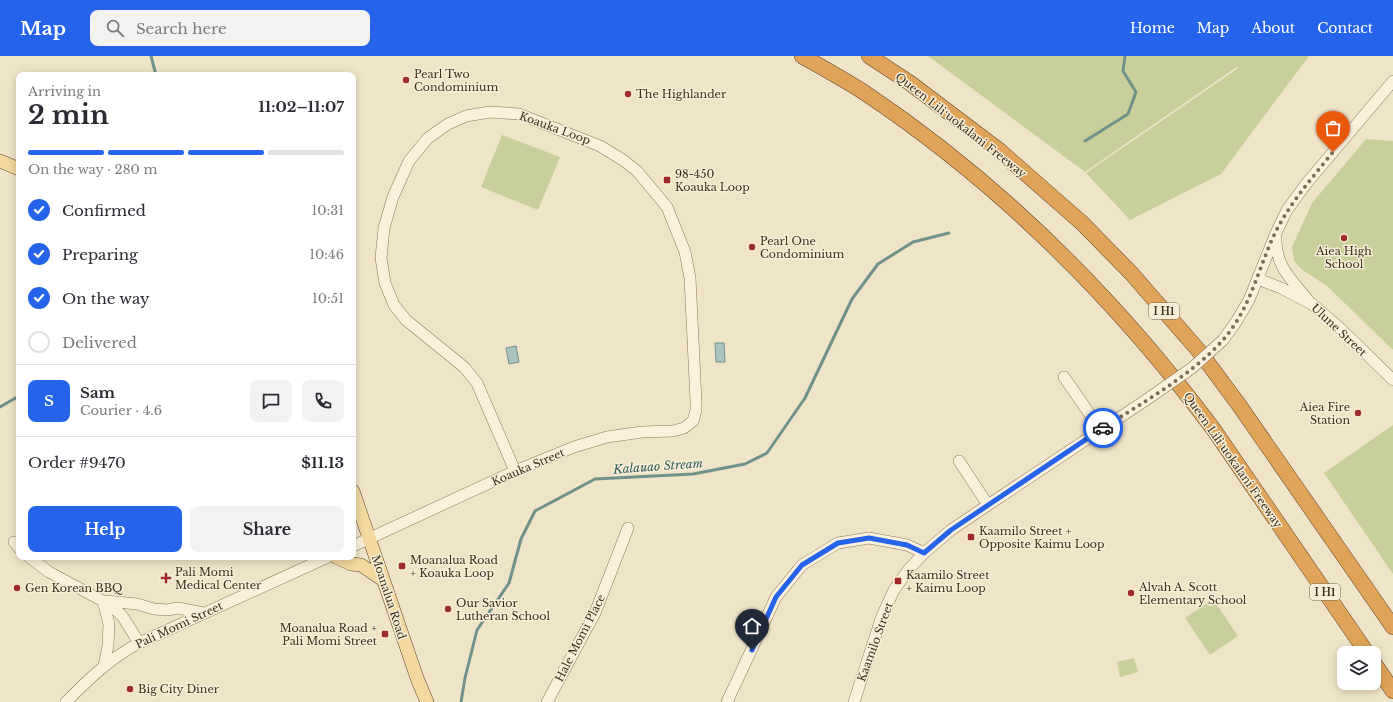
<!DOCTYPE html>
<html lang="en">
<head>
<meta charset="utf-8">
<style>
  body { margin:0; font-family:"Libre Baskerville",serif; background:#f2f2f3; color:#2b2b33; height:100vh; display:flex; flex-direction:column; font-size:15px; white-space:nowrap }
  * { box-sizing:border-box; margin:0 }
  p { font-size:13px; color:#7c7c81 }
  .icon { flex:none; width:22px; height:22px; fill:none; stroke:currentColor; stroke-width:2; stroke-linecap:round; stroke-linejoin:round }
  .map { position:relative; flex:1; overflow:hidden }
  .side { position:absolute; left:16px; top:16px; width:340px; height:488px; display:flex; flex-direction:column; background:#fff; border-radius:8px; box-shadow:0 2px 10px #0003 }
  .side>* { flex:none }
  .buttons { position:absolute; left:1337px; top:590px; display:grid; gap:8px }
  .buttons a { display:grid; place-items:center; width:44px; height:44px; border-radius:8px; background:#fff; box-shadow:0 2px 10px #0003; font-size:20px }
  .pin { position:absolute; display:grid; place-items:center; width:34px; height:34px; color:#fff; margin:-41px -17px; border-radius:50% 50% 50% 0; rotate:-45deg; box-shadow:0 0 4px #0007 }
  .pin .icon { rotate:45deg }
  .courier { position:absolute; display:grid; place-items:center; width:40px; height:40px; margin:-20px; border:3px solid #2563eb; border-radius:50%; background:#fff; color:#222; box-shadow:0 1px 5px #0007 }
  .headline em { font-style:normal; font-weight:700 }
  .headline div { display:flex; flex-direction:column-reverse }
  .headline { display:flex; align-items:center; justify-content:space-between; height:68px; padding:0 12px }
  h1 { font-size:26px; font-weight:700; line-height:30px }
  .bar { display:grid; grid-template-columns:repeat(4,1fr); gap:6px 4px; align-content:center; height:48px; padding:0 12px }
  .bar i { height:5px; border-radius:3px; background:#e1e1e2 }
  .bar .current { background:#2563eb }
  .bar p { grid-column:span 4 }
  .line { display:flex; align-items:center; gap:10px; padding:0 12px; border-top:1px solid #e1e1e2 }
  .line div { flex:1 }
  .round { display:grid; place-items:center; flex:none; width:42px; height:42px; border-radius:8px; background:#f2f2f3 }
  ol { padding:0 12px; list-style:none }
  li { display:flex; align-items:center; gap:12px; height:44px }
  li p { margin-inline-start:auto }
  li .icon { padding:4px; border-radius:50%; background:#2563eb; color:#fff; stroke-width:4 }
  li:last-child { color:#7c7c81 }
  li i { width:22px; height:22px; border:2px solid #e1e1e2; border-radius:50% }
  .primary-button { display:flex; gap:8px; margin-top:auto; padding:8px 12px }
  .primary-button a { flex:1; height:46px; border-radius:8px; background:#2563eb; color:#fff; font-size:16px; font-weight:700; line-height:46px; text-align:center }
  .primary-button a+a { background:#f2f2f3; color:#2b2b33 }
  header { display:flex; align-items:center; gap:24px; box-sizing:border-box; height:56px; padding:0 20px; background:#2563eb; color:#fff }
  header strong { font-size:19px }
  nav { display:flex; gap:22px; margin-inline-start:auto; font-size:14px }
  .search { width:280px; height:36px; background:#f2f2f3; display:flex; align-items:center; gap:10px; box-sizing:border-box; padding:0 14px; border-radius:8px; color:#7c7c81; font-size:15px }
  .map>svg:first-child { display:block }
</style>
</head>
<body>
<header>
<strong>Map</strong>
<div class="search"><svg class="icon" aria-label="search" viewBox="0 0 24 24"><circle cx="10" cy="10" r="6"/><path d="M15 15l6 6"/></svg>Search here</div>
<nav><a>Home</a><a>Map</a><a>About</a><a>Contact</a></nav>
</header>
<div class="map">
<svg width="1393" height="646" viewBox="0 0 1393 646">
  <rect width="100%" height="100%" fill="#f0e4c8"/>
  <path fill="#c9cf9b" d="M928 0H1309L1221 118 1130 164 1086 117 1237 13 1238 10 1085 116Z
    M502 79 560 101 538 154 481 131Z
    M1366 83 1393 85V294L1327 230 1301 213 1294 205 1292 191 1312 147Z
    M1393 369V518L1324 417Z
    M1213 543 1238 580 1210 599 1185 562Z
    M1134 602 1138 616 1120 621 1117 606Z"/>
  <path fill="#a9c4bc" stroke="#6f938a" d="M715 287H724L725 306H716Z
    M516 290 519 306 509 308 506 292Z"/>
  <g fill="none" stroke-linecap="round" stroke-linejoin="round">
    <path stroke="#6f938a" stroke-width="3" d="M151 0 156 19
      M1085 85 1128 58 1136 36 1123 15 1125 0
      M0 351 19 340
      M461 646 465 622 477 574 509 527 521 483 535 455 595 423 693 418 745 408 767 397 805 342 852 243 878 208 913 186 949 177"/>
    <g stroke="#8d765c" stroke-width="12">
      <path id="minor" d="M1276 181C1275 210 1291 223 1308 244
        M1258 223 1281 232 1312 248 1343 275 1393 324
        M1223 284 1236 266 1249 244 1276 177 1287 154 1306 128 1393 25
        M1064 321 1100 373
        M959 405 988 449
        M14 486 19 492
        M353 490 515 415 574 391 607 381 642 376 673 375 684 372 693 365 696 354V345L690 222 685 196 667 151 637 115 623 104 600 90 519 58 490 56 466 60 448 68 428 82 409 105 393 141 384 172 381 202 385 227 394 249 406 264 464 311 477 327 515 415
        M29 501 49 516 103 545 115 553 123 561 139 587
        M103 545 109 568 108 590 104 610
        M106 545 137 548 154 553 167 554 178 552 203 557
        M66 646C89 623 109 603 139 587L328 501
        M547 646 595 557 628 472
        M727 646 776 541 802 509 838 487 869 482 907 489 924 497
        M854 646 882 560 894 534 909 513 924 497 951 474 988 449 1146 344"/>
    </g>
    <g stroke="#5b4430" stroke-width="14">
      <path id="major" d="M0 105 19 113
        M353 435 417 622 427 646
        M336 501 351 508 361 509 383 524"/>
    </g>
    <g stroke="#5b4430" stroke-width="16">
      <path id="highway" d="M802 0C823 12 845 24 865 37 1001 128 1116 243 1214 374L1367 597
        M869 0 910 27 1000 95 1082 167 1131 217 1199 295 1239 349 1393 571
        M1374 607 1393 635"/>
    </g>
    <use href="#minor" stroke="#faf1dc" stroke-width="11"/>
    <use href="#major" stroke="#f3d9a0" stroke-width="13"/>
    <use href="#highway" stroke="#e0a458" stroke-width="15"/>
    <g stroke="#8d765c" stroke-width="12" stroke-linecap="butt">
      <path id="minor-bridge" d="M1146 344 1192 312 1223 284"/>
    </g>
    <use href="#minor-bridge" stroke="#faf1dc" stroke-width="11"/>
  </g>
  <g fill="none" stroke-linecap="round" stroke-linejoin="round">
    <path stroke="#7c6e5b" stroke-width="4" stroke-dasharray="0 7.2" d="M1103 372C1142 347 1192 319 1223 284 1251 252 1258 212 1276 175 1291 146 1312 122 1333 96"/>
    <path stroke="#2563eb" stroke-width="5" d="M752 594 776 541 802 509 838 487 869 482 907 489 924 497 951 474 1103 372"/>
  </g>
  <g fill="#9e2a2b" stroke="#f7eed8" stroke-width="1.5">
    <circle cx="406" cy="24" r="4"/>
    <circle cx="628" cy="38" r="4"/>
    <rect x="663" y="120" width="8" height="8" rx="2"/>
    <circle cx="1344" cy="182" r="4"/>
    <circle cx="752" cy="191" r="4"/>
    <circle cx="1358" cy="357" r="4"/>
    <rect x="967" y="477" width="8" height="8" rx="2"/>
    <rect x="398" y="506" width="8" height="8" rx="2"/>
    <path d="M164 516h4v4h4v4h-4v4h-4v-4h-4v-4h4z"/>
    <rect x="894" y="521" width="8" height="8" rx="2"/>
    <circle cx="17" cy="532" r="4"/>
    <circle cx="1131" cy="537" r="4"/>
    <circle cx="448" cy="553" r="4"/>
    <rect x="381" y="574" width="8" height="8" rx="2"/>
    <circle cx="130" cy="633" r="4"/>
  </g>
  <g text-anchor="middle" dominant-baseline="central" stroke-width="3" stroke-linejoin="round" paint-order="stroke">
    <g fill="#f7eed8" stroke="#756857" stroke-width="1">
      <rect x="1149" y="247" width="30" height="16" rx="3"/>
      <rect x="1310" y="528" width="30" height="16" rx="3"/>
    </g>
    <g font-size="10" font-weight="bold" fill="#3d2e20">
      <text x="1164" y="255">I H1</text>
      <text x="1325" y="536">I H1</text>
    </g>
    <g font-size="11" fill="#3d2e20" stroke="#f7eed8" text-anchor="start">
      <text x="414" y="18">Pearl Two<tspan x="414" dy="13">Condominium</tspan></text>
      <text x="636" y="38">The Highlander</text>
      <text x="675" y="118">98-450<tspan x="675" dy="13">Koauka Loop</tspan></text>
      <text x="760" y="185">Pearl One<tspan x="760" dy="13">Condominium</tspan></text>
      <text x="1344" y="195" text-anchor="middle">Aiea High<tspan x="1344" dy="13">School</tspan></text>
      <text x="1350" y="351" text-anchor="end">Aiea Fire<tspan x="1350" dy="13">Station</tspan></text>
      <text x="979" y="475">Kaamilo Street +<tspan x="979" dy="13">Opposite Kaimu Loop</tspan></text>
      <text x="410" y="504">Moanalua Road<tspan x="410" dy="13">+ Koauka Loop</tspan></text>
      <text x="175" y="516">Pali Momi<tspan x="175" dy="13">Medical Center</tspan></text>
      <text x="906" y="519">Kaamilo Street<tspan x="906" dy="13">+ Kaimu Loop</tspan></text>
      <text x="1139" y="531">Alvah A. Scott<tspan x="1139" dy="13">Elementary School</tspan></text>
      <text x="25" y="532">Gen Korean BBQ</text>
      <text x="456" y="547">Our Savior<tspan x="456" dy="13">Lutheran School</tspan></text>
      <text x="377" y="572" text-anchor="end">Moanalua Road +<tspan x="377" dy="13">Pali Momi Street</tspan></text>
      <text x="138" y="633">Big City Diner</text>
    </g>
    <g font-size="11" fill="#3d2e20" stroke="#f7eed8">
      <text transform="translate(961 69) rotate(38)">Queen Liliʻuokalani Freeway</text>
      <text transform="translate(555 72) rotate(20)">Koauka Loop</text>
      <text transform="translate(1339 274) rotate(43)">Ulune Street</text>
      <text transform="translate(1233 404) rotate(55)">Queen Liliʻuokalani Freeway</text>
      <text transform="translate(528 411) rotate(-23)">Koauka Street</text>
      <text transform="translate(389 541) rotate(72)">Moanalua Road</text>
      <text transform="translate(179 569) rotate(-25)">Pali Momi Street</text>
      <text transform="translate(580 582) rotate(-63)">Hale Momi Place</text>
      <text transform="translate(875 586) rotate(-70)">Kaamilo Street</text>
    </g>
    <g font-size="12" font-style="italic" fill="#2f5d5a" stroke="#f7eed8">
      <text transform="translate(658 410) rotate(-4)">Kalauao Stream</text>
    </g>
  </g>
</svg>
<div class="buttons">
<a><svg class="icon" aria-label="layers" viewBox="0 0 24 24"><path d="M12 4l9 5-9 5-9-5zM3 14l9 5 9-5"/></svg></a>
</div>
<div class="pin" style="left:1333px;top:96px;background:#ea580c"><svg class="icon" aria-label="bag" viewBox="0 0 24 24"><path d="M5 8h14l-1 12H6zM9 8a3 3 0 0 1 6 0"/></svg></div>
<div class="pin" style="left:752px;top:594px;background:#1f2937"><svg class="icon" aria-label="home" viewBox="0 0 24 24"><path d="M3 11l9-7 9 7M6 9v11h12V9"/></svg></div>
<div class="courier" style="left:1103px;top:372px"><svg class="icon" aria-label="car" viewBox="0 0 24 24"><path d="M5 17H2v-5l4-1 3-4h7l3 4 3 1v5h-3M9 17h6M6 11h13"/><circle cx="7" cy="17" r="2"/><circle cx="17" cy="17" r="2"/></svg></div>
<section class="side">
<div class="headline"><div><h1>2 min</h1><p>Arriving in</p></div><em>11:02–11:07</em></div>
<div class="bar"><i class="current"></i><i class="current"></i><i class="current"></i><i></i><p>On the way · 280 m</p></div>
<ol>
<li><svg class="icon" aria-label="check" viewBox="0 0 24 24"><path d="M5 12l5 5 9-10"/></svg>Confirmed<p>10:31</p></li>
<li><svg class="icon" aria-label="check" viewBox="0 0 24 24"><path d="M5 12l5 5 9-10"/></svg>Preparing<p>10:46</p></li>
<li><svg class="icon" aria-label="check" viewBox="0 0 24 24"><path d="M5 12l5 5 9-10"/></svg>On the way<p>10:51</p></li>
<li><i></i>Delivered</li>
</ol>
<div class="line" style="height:72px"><b class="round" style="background:#2563eb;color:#fff">S</b><div><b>Sam</b><p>Courier · 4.6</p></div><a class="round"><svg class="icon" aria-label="chat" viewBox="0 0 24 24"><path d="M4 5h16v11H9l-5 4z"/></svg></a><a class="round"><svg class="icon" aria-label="phone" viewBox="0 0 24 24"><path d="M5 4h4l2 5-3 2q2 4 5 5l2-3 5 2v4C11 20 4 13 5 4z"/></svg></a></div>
<div class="line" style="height:52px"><div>Order #9470</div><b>$11.13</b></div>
<div class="primary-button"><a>Help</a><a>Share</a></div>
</section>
</div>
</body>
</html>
